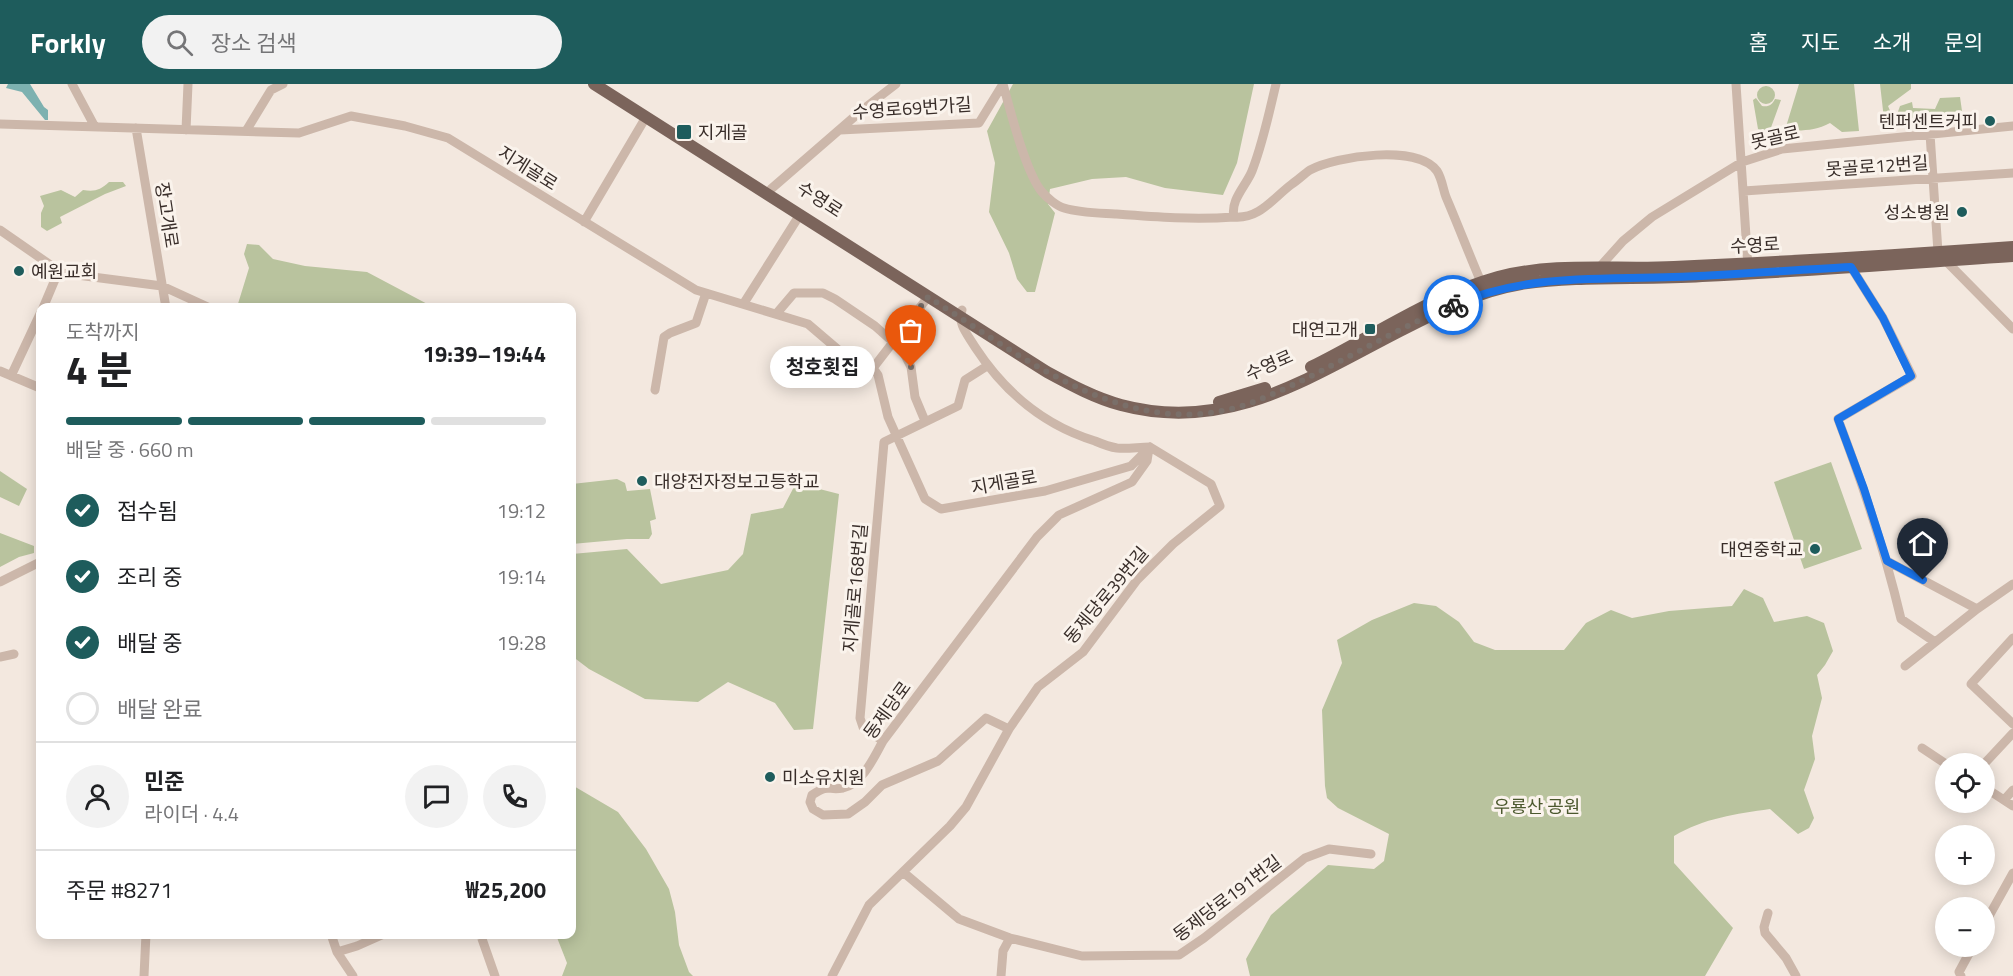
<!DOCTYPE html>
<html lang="ko">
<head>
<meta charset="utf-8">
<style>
  body { margin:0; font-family:"Titillium Web","Noto Sans KR",sans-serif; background:#f2f2f2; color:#202124; height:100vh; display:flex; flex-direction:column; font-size:22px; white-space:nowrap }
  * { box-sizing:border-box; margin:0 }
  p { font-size:20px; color:#757577 }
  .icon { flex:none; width:33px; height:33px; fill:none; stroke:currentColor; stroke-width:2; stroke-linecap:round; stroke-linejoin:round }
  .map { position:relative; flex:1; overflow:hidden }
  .sheet { position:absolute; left:36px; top:219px; width:540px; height:636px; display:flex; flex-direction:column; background:#fff; border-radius:12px; box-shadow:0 3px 15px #0003 }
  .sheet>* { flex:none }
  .controls { position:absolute; left:1935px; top:669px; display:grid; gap:12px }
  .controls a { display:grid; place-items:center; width:60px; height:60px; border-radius:50%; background:#fff; box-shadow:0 3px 15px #0003; font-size:30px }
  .pin { position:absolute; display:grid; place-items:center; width:51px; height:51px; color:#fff; margin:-62px -26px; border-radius:50% 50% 50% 0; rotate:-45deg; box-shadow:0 0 6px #0007 }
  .pin .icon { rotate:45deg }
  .courier { position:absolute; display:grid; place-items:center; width:60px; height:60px; margin:-30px; border:4px solid #1a73e8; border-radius:50%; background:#fff; color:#222; box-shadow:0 2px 8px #0007 }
  .bubble { position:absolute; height:42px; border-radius:21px; background:#fff; box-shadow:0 3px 15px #0003; font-size:20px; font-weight:700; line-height:42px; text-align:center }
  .head em { font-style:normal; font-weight:700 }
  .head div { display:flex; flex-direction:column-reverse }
  .head { display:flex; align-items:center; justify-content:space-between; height:102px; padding:0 30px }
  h1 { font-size:39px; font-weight:700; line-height:45px }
  .bar { display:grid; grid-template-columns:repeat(4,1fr); gap:9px 6px; align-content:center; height:72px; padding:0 30px }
  .bar i { height:8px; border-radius:4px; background:#e0e0e0 }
  .bar .current { background:#1e5c5c }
  .bar p { grid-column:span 4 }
  .line { display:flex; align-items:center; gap:15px; padding:0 30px; border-top:2px solid #e0e0e0 }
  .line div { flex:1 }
  .round { display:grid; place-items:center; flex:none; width:63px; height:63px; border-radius:32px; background:#f2f2f2 }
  ol { padding:0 30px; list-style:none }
  li { display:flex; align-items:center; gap:18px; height:66px }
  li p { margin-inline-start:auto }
  li .icon { padding:6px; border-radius:50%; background:#1e5c5c; color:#fff; stroke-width:4 }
  li:last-child { color:#757577 }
  li i { width:33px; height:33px; border:3px solid #e0e0e0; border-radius:50% }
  header { display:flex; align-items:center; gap:36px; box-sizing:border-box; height:84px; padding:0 30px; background:#1e5c5c; color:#fff }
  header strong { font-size:28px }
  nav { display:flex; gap:33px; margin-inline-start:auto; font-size:21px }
  .search { width:420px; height:54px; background:#f2f2f2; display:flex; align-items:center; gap:15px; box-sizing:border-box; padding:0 21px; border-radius:33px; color:#757577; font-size:22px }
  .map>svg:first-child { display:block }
</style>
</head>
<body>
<header>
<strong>Forkly</strong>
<div class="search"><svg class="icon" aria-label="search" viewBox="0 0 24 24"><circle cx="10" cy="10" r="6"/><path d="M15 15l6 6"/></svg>장소 검색</div>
<nav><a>홈</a><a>지도</a><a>소개</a><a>문의</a></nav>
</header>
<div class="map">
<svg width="2013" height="892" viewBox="0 0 2013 892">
  <rect width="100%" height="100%" fill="#f3e8df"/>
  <path fill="#b9c39e" d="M1013 0H1254L1237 79 1223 111 1165 104 1126 93 1092 95 1050 105 1048 120 1055 129 1035 208H1027L1017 195 1009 169 989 128 995 79 987 47Z
    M1799 0H1854L1859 47 1842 48 1830 39C1815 47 1801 47 1785 46Z
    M1880 0H1911V5L1888 22 1891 29 1889 44H1885Z
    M1757 11a9 9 0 1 1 18 0a9 9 0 1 1-18 0Z
    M1960 13 1963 34 1961 36 1896 44 1895 36 1900 22 1912 18 1913 24 1935 25 1940 14Z
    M1756 14 1762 22C1769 23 1772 21 1775 15L1781 16 1769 49 1758 45 1753 16Z
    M109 98H123L126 102 105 110 60 133 62 139 47 147 41 143V129L44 122 40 112 61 106 75 113 83 106C95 108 100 106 109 98Z
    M247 160 259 161 273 175 305 182 367 188 433 223H237L249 184 244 170Z
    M1831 378 1862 465 1804 485 1774 398Z
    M0 387 27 405 19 422 0 413Z
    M617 395 625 399 627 407 650 405 656 435 650 437 652 450 649 455H627L572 460V400Z
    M796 399 839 410 813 645 794 646 775 619 728 598 698 618 645 615 589 585 572 572V470L627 465 661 500 728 486 743 470 751 430 783 424Z
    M0 449 34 462V469L19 473 0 483Z
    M1744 505 1763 514 1774 538 1807 532 1824 539 1833 567 1825 581 1817 591 1822 614 1812 652 1815 675 1804 706 1814 734 1809 744 1798 750 1770 725C1736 730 1704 734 1674 752V779L1733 844 1705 892H1250L1246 875 1271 831 1328 781 1374 785 1384 777 1389 750 1338 724 1327 714 1325 702 1322 626 1342 579 1337 556 1372 536 1414 519 1436 522 1459 538 1474 558 1495 566H1564L1586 539 1611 526 1632 534 1669 527 1732 522Z
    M572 701 618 728 646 765 669 805 675 828 679 861 689 888 693 892H562L567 879 556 851 572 850Z"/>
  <path fill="#7db1b0" d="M8 0H30L44 23 48 26V36H45L22 8 6 4Z"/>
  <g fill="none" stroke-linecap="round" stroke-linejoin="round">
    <path stroke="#ccb7aa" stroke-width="9" d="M72 0 95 43
      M1003 0C1010 26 1026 89 1042 108 1047 114 1057 122 1064 124 1080 129 1098 129 1115 130 1155 133 1194 136 1234 133
      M1276 0C1269 29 1263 59 1252 87 1246 102 1230 116 1234 133 1260 135 1273 114 1292 100 1298 96 1304 90 1310 86 1337 72 1417 60 1437 87 1442 95 1443 105 1446 113 1458 141 1469 170 1481 198
      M1736 0 1748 183
      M0 40 299 49 351 32 405 42 448 54 696 206 808 240 842 269 873 284 878 291 888 333 925 415 941 425 1045 407 1131 382 1150 363
      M136 44 166 224
      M186 46 188 0
      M840 46 979 39 1003 0
      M246 47 271 6 283 0
      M1930 50 1938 168
      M771 105 861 27 896 0
      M1744 107 2013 89
      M584 138 646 33
      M0 146 62 189 162 202 210 224
      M1945 176 2013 245
      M1851 183 1883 234 1912 292 1838 335C1863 401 1885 467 1901 535L1935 558
      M1597 186 1623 157 1652 133 1742 78 1782 65 2013 42
      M744 219 799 132
      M43 224 59 186
      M962 226C957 240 968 251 975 263 1005 309 1043 341 1095 357 1102 360 1110 363 1117 364 1128 365 1139 363 1150 363
      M777 229 794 209H823L835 215 875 242 903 267 911 283 915 313 925 337
      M873 284 928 213
      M0 287 40 304
      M11 292 40 230
      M655 306 664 253 670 249 696 239 706 209
      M1887 477 1977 525
      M0 498 40 478
      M2013 554 1971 600 2013 640
      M0 573 14 570
      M1905 582 1977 525 2013 500
      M1009 645 986 634 938 677 882 701 865 718 848 730 823 731 813 725 810 718 812 711C830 699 827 707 843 704 863 699 874 673 883 657L1037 453 1059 431 1132 398 1147 377 1149 364
      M883 657 863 643 860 634 884 358 958 322 965 296 987 282
      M1922 664 1946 680
      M1984 680 2013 649
      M1984 703 2013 722
      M2004 716 2013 706
      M903 788 959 835 1010 854 1082 872 1179 871 1204 854 1305 774 1329 765 1371 770
      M1768 829 1764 843 1765 849 1786 874 1796 892
      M1984 841 2013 789
      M331 850 337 868 353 892
      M477 850 481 852 495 892
      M337 868 357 862 384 850
      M144 892 146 850
      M832 892 869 821 950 742 966 723 1009 645 1038 603 1083 568 1137 496 1173 460 1220 422 1211 400 1150 363
      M1001 892 1003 867 1010 854
      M1961 892 1959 888 1973 862"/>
    <path stroke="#7b645b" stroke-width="12" d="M594 0 1047 288C1071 301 1095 314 1121 321 1229 350 1311 292 1404 245 1441 226 1479 207 1521 200 1581 191 1641 196 1702 192 1805 187 1909 179 2013 172
      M1311 283C1374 252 1430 212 1498 193 1555 178 1616 186 1674 183 1787 178 1900 171 2013 163
      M1219 318 1265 304"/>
  </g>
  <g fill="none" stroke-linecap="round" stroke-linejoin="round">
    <path stroke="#7a6f69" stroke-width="6" stroke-dasharray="0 10.8" d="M911 283 903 267 894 258 928 213C1025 274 1135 365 1256 317 1324 290 1386 249 1453 221"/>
    <path stroke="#1a73e8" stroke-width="8" d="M1453 221C1527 190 1594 196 1673 193 1732 191 1792 186 1851 183L1883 234 1911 292 1838 335 1864 405 1887 477 1923 496"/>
  </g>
  <g fill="#1e5c5c" stroke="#faf3ec" stroke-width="2">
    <circle cx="1990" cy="37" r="6"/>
    <rect x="676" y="40" width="16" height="16" rx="3"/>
    <circle cx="1962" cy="128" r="6"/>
    <circle cx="19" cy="187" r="6"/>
    <rect x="1364" y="239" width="12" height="12" rx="3"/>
    <circle cx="642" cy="397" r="6"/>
    <circle cx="1815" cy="465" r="6"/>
    <circle cx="770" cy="693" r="6"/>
  </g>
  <g text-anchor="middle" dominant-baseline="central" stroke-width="6" stroke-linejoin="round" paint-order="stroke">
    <g font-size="18" fill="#392e2a" stroke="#faf3ec">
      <text transform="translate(912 24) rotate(-4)">수영로69번가길</text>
      <text transform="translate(1775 53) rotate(-13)">못골로</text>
      <text transform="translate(1877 82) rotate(-4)">못골로12번길</text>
      <text transform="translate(528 84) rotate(32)">지게골로</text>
      <text transform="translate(820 115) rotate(33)">수영로</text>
      <text transform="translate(167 131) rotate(81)">장고개로</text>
      <text transform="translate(1755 161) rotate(-3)">수영로</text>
      <text transform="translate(1269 281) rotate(-24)">수영로</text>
      <text transform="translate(1004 398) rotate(-10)">지게골로</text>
      <text transform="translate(855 504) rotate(-85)">지게골로168번길</text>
      <text transform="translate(1106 511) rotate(-50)">동제당로39번길</text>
      <text transform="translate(887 626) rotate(-54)">동제당로</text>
      <text transform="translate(1227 814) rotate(-37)">동제당로191번길</text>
    </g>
    <g font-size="18" fill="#392e2a" stroke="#faf3ec" text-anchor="end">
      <text x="1978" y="37">텐퍼센트커피</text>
      <text x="698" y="48" text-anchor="start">지게골</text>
      <text x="1950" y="128">성소병원</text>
      <text x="31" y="187" text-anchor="start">예원교회</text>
      <text x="1358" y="245">대연고개</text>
      <text x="654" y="397" text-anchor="start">대양전자정보고등학교</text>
      <text x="1803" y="465">대연중학교</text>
      <text x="782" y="693" text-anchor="start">미소유치원</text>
    </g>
    <g font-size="18" fill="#4b582d" stroke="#faf3ec">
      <text x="1537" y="722">우룡산 공원</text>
    </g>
  </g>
</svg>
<div class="controls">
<a><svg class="icon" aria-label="locate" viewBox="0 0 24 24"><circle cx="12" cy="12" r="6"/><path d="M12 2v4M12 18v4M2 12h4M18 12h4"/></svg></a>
<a>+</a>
<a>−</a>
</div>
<div class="pin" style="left:911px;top:283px;background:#ea580c"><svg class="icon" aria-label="bag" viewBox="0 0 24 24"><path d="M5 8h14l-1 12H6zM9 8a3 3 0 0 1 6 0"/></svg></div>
<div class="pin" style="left:1923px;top:496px;background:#1f2937"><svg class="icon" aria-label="home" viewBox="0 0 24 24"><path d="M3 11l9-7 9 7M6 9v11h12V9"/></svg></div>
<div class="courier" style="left:1453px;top:221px"><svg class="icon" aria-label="bike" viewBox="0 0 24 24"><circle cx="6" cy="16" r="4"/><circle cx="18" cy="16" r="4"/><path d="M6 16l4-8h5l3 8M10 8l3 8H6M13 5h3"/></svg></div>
<div class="bubble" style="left:770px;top:262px;width:105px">청호횟집</div>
<section class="sheet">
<div class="head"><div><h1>4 분</h1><p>도착까지</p></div><em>19:39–19:44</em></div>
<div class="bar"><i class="current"></i><i class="current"></i><i class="current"></i><i></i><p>배달 중 · 660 m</p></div>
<ol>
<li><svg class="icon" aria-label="check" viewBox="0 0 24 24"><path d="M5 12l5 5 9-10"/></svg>접수됨<p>19:12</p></li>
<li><svg class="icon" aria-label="check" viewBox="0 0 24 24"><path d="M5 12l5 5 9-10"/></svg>조리 중<p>19:14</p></li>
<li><svg class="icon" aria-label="check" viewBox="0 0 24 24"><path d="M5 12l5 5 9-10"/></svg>배달 중<p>19:28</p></li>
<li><i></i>배달 완료</li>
</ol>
<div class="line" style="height:108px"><a class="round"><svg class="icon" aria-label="person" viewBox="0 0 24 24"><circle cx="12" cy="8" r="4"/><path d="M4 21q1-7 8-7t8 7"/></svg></a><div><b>민준</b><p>라이더 · 4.4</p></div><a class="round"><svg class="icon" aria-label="chat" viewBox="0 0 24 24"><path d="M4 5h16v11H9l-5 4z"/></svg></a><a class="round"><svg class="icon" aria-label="phone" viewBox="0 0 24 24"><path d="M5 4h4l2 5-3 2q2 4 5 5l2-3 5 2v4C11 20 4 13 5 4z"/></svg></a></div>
<div class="line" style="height:78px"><div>주문 #8271</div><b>₩25,200</b></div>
</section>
</div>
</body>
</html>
